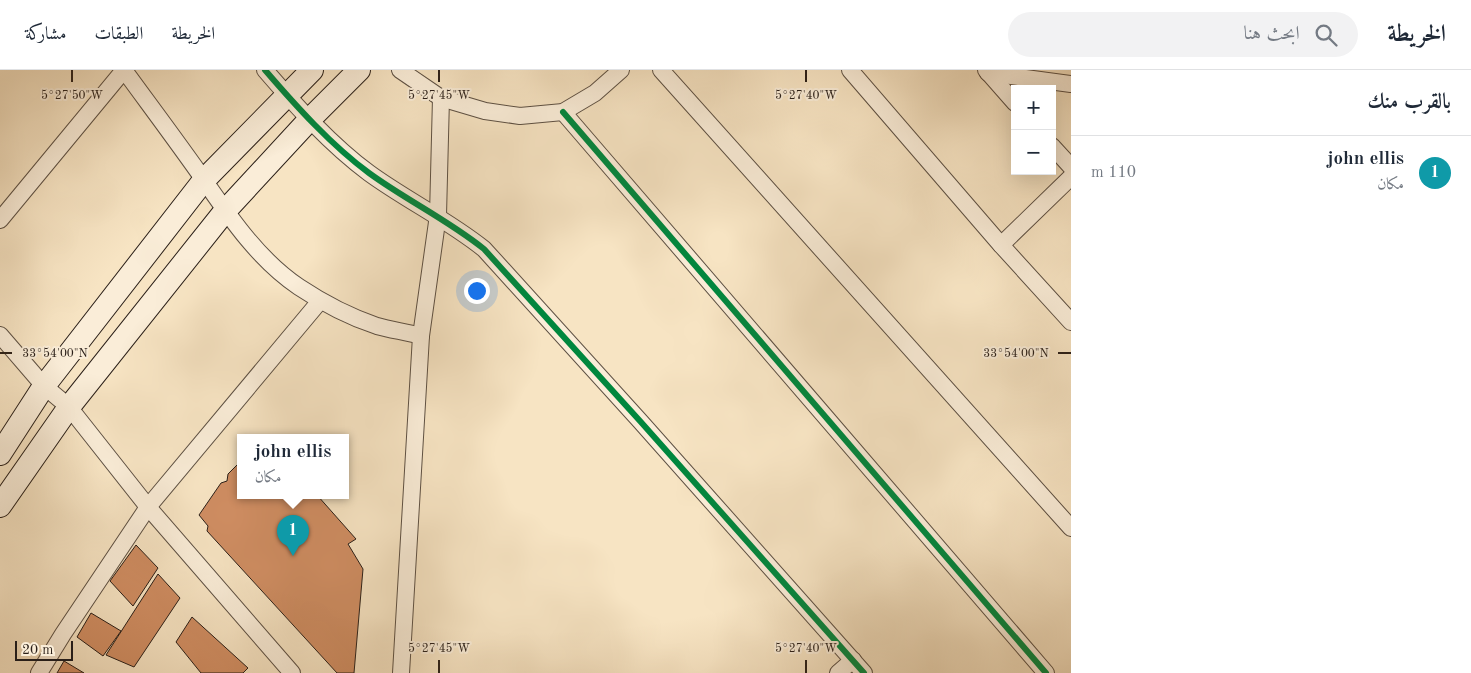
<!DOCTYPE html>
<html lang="ar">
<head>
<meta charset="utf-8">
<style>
  :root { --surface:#fff; --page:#f2f2f3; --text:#1f2937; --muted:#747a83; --line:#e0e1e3; --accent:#0f766e }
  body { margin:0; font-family:"Old Standard TT",Amiri,serif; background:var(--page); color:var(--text); direction:rtl }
  .controls { position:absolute; right:15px; top:15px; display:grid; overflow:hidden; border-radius:0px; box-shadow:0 5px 20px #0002 }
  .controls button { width:45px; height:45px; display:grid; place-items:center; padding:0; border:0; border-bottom:1px solid var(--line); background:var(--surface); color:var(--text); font:25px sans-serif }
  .scale { position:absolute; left:15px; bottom:12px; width:58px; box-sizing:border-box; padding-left:5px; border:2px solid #2a1f18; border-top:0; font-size:14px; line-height:18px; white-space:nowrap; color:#2a1f18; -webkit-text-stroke:4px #faedd8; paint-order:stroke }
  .you { position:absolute; left:476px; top:220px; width:18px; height:18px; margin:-12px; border:4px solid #fff; border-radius:50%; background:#1a73e8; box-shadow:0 0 0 8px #1a73e833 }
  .badge { display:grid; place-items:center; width:32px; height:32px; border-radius:50%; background:var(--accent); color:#fff; font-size:16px; font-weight:700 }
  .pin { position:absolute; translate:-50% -41px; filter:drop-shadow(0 1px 2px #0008) }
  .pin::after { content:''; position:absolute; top:26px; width:18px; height:15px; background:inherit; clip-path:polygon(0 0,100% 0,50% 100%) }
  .popup { position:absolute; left:237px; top:364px; width:112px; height:65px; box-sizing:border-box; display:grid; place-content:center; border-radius:0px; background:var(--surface); filter:drop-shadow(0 1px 4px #0005); font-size:16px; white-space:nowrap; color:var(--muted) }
  .popup b { font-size:19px; color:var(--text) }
  .popup::after { content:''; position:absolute; left:50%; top:100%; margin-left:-10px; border:10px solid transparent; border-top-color:var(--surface) }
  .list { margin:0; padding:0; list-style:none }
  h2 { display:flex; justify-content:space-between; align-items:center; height:65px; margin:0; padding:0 20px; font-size:21px }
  h2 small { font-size:16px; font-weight:400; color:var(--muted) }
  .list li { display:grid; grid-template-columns:32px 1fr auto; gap:15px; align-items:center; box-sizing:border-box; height:75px; padding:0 20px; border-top:1px solid var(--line) }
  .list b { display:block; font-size:19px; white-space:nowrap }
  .list p { margin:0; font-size:16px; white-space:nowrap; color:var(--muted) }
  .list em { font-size:16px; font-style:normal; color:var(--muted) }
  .icon { flex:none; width:28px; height:28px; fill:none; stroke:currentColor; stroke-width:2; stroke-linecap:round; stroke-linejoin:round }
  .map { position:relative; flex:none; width:1071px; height:603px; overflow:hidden; direction:ltr }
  header { display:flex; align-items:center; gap:30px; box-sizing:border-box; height:70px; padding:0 25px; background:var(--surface); border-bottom:1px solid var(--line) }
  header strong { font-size:24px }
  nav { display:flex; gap:28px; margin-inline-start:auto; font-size:18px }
  .search { width:350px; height:45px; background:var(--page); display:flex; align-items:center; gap:12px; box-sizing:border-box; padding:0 18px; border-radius:28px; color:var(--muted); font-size:19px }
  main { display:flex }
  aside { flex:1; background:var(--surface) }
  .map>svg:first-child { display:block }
  .building { fill:#cf8d62; stroke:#2a1f18 }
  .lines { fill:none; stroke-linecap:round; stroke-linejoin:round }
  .street-casing { stroke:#5d5043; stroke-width:18 }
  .secondary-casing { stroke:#2a1f18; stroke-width:24 }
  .street { stroke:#faedd8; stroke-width:16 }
  .secondary { stroke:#faedd8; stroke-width:22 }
  .cycleway-casing { stroke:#faedd8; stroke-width:9 }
  .cycleway { stroke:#00873e; stroke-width:6 }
  .ticks { fill:none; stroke:#2a1f18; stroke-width:2 }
  .ticks-label { font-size:12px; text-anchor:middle; fill:#2a1f18; stroke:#faedd8; stroke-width:4; stroke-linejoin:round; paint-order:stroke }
</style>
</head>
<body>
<header>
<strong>الخريطة</strong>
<div class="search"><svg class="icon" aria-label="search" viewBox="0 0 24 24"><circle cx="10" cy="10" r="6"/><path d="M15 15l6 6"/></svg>ابحث هنا</div>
<nav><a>الخريطة</a><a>الطبقات</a><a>مشاركة</a></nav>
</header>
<main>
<aside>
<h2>بالقرب منك<small></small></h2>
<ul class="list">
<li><span class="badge" style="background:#0f9aa8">1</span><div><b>john ellis</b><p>مكان</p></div><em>110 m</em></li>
</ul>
</aside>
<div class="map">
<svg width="1071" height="603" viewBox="0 0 1071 603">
  <rect width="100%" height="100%" fill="#f7e4c3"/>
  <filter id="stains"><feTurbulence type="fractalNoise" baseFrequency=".004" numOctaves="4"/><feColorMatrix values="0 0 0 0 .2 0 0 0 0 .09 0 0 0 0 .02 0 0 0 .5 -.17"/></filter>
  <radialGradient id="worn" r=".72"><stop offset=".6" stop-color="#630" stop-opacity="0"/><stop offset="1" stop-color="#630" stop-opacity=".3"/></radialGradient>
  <g class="building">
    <polygon points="240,392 240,425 317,425 356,469 348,474 363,499 354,603 337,603 207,461 208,456 199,445 221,413 227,411 228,404"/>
    <polygon points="136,475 158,498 133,536 110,511"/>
    <polygon points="158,504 180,528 134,597 106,585"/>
    <polygon points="91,543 121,561 103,586 77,567"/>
    <polygon points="192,547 248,598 243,603 201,603 176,572"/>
    <polygon points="64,591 84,603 57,603"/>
  </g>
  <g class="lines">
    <g class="street-casing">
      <g id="street">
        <path d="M124 0C151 37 178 73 204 110 231 149 259 190 299 217 323 233 350 247 377 256 391 260 407 262 421 266"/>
        <path d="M265 0C296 36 331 75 369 103 406 130 448 150 484 179L640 351 864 603"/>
        <polyline points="400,0 441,28 485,41 520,46 563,42 595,23 621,0"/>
        <polyline points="661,0 1071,458"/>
        <polyline points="850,0 1001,175 1071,252"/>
        <polyline points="986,0 1015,33"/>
        <polyline points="988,3 1071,14"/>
        <polyline points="563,42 1046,603"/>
        <polyline points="1052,76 1071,97"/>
        <polyline points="0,150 124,0"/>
        <polyline points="1001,175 1071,107"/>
        <polyline points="0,265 44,316 69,337 148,437 292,603"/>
        <polyline points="39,603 63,564 148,437 320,231"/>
        <polyline points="401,603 421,266 438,145 441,28"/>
        <polyline points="838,603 853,590"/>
      </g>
    </g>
    <g class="secondary-casing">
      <g id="secondary">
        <polyline points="0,384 44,316 204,110 312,0"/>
        <polyline points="0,436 69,337 225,141 310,49 359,0"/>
      </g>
    </g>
    <use href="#street" class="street"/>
    <use href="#secondary" class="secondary"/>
    <g class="cycleway-casing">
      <g id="cycleway">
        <path d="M265 0C296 36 331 75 369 103 406 130 448 150 484 179L640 351 864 603"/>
        <polyline points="563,42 1046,603"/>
      </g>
    </g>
    <use href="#cycleway" class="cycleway"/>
  </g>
  <path class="ticks" d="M72 0V12M439 0V12M806 0V12M0 283H12M1058 283H1071M439 590V603M806 590V603"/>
  <g class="ticks-label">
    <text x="72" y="29">5°27'50"W</text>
    <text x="439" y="29">5°27'45"W</text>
    <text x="806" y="29">5°27'40"W</text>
    <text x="55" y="287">33°54'00"N</text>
    <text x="1016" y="287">33°54'00"N</text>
    <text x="439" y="582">5°27'45"W</text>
    <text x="806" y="582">5°27'40"W</text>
  </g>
  <rect width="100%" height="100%" filter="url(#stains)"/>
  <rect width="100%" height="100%" fill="url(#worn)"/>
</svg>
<div class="controls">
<button>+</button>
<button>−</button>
</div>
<div class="scale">20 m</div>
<div class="you"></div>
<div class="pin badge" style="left:293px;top:486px;background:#0f9aa8">1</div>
<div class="popup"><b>john ellis</b>مكان</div>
</div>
</main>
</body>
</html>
